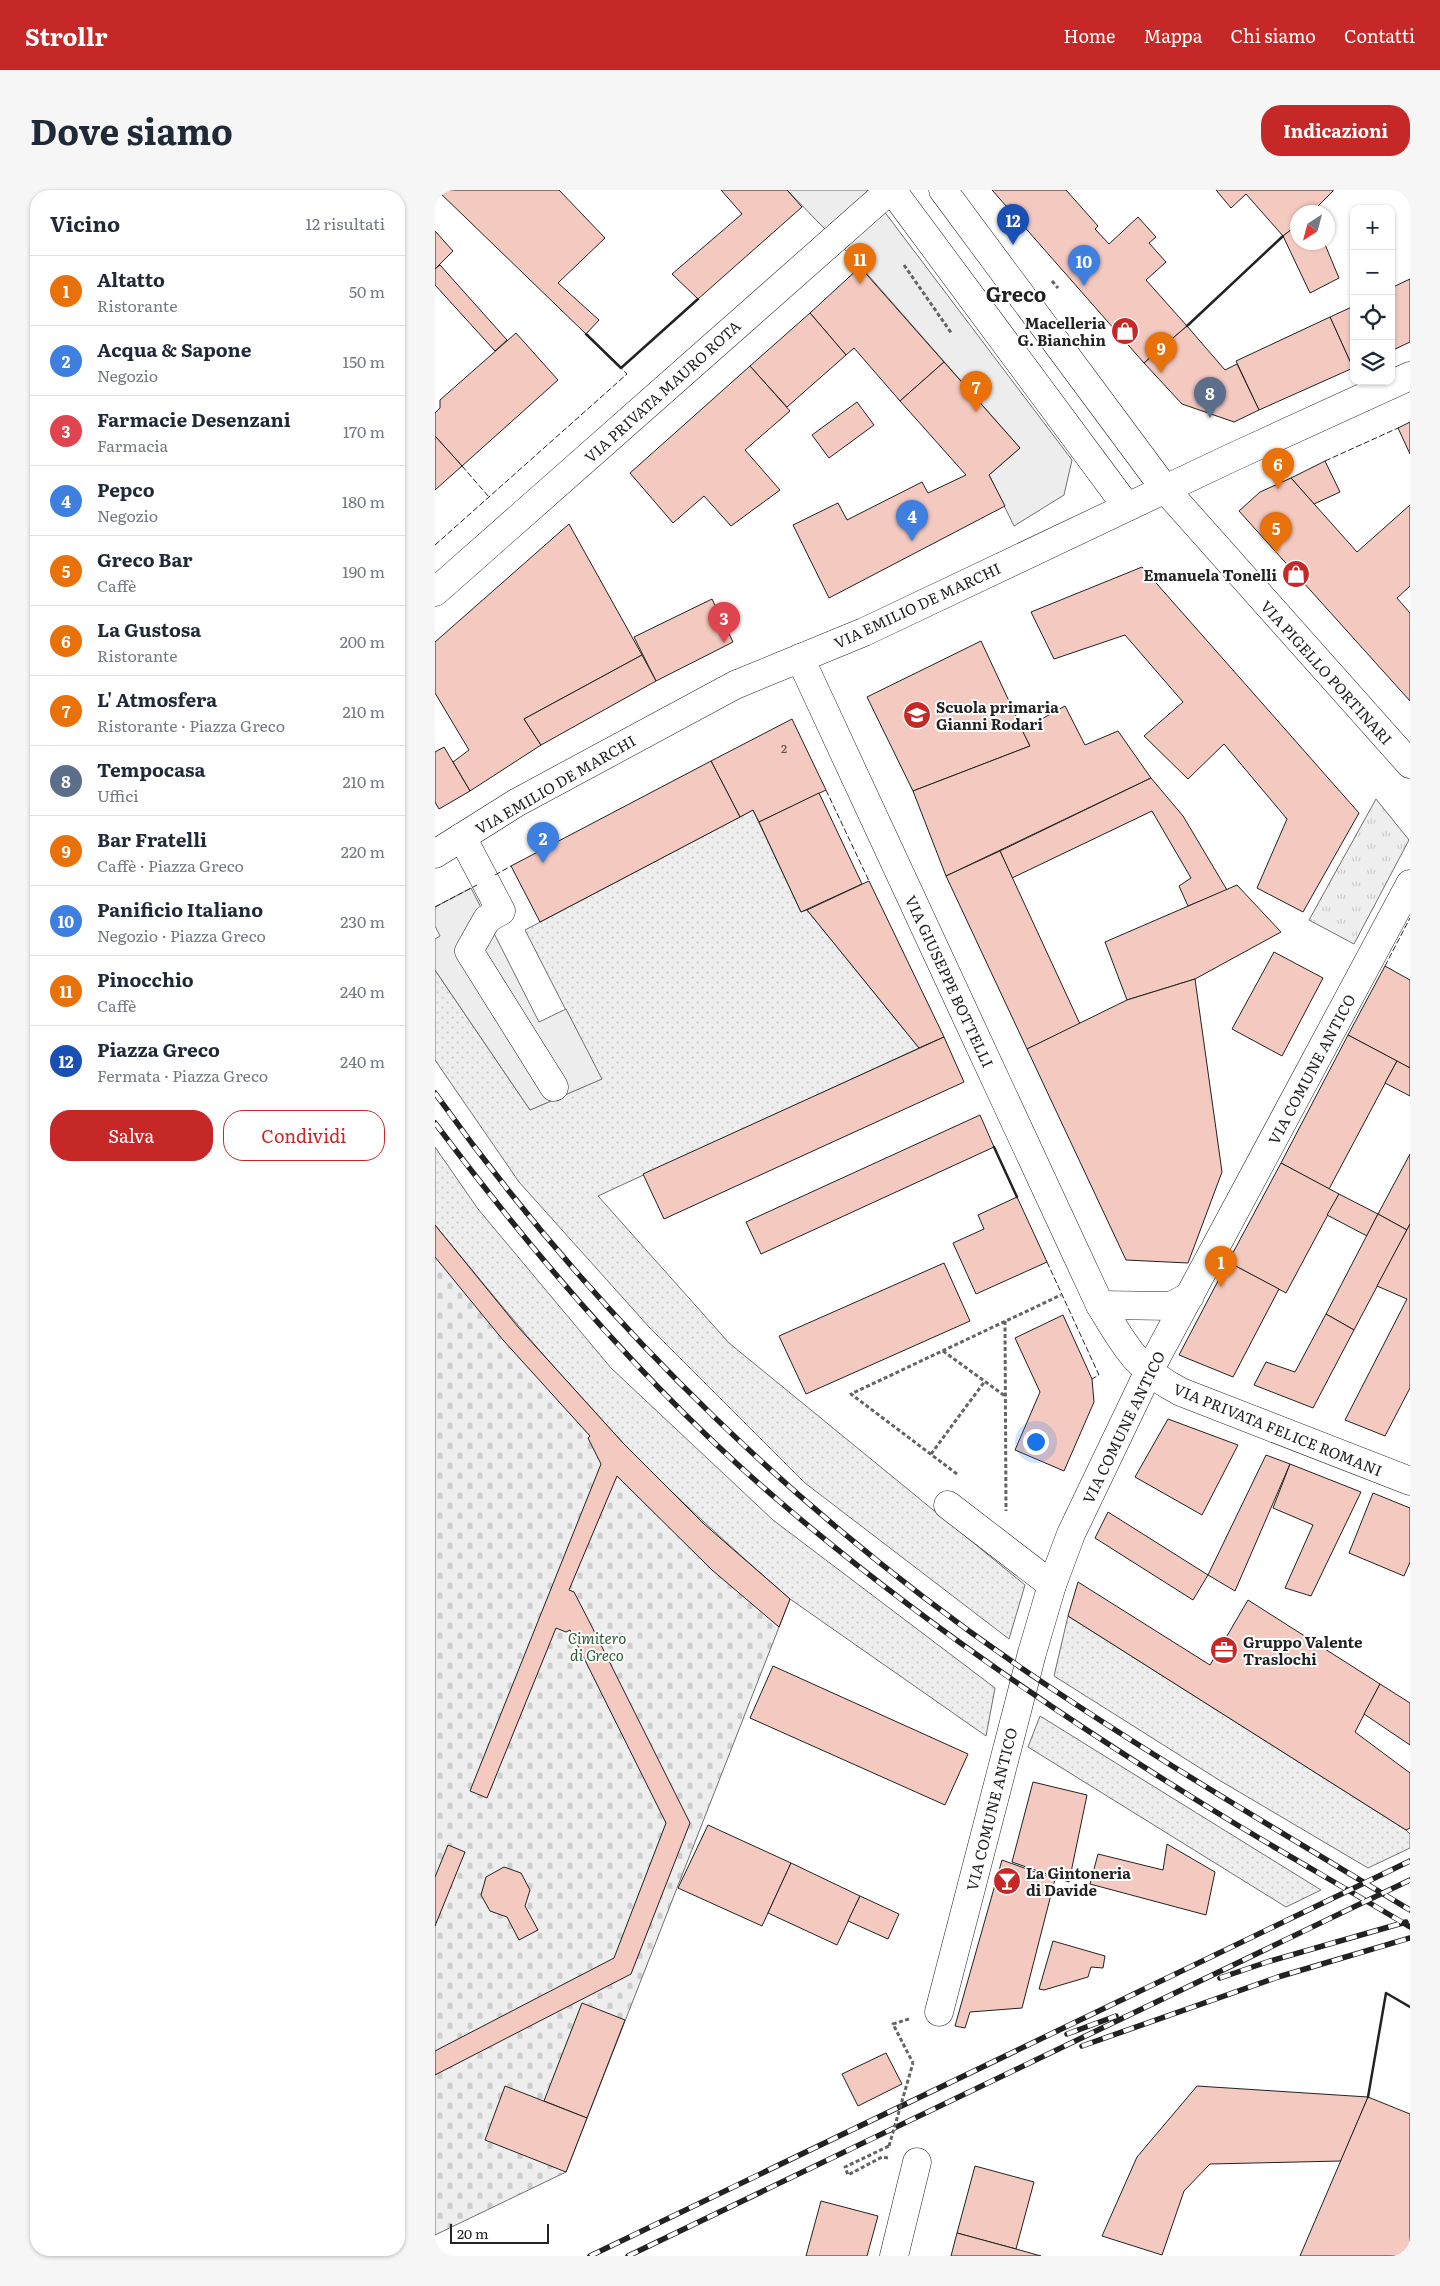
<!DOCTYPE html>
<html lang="it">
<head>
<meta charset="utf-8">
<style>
  :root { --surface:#fff; --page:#f6f6f7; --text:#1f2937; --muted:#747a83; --line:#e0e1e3; --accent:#c62828 }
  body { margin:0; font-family:Literata,serif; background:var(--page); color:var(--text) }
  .controls { position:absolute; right:15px; top:15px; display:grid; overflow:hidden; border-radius:10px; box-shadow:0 1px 4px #0004 }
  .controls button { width:45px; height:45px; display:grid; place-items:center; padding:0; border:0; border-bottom:1px solid var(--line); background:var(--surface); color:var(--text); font:25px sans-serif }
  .compass { position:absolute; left:855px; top:15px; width:45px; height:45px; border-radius:50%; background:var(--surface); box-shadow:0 1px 4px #0004; rotate:216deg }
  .scale { position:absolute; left:15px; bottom:12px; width:99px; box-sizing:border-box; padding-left:5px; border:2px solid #222; border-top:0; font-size:14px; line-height:18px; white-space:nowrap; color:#222; -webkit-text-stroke:4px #fff; paint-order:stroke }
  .you { position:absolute; left:600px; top:1251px; width:18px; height:18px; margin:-12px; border:4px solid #fff; border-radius:50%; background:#1a73e8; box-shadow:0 0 0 8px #1a73e833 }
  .badge { display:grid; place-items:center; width:32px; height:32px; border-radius:50%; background:var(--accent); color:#fff; font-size:16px; font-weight:700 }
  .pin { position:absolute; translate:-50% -41px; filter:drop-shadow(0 1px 2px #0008) }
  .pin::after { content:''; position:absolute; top:26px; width:18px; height:15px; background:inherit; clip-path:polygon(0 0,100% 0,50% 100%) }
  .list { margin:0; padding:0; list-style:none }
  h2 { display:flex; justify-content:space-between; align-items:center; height:65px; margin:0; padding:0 20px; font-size:21px }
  h2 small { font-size:16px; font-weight:400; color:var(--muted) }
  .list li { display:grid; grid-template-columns:32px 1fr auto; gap:15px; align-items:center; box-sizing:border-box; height:70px; padding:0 20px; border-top:1px solid var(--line) }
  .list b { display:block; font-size:19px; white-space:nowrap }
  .list p { margin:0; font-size:16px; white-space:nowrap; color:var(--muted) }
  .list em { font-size:16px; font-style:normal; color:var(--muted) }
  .actions { display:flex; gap:10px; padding:15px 20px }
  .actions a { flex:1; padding:11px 0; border:1px solid var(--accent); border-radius:20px; text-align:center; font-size:18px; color:var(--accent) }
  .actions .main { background:var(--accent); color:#fff }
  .icon { flex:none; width:28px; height:28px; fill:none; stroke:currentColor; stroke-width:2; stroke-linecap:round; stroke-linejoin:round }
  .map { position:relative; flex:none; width:975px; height:2066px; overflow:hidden; border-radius:20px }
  header { display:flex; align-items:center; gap:30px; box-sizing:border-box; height:70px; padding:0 25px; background:var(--accent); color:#fff }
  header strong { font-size:24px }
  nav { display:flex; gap:28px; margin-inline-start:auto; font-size:18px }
  .intro { display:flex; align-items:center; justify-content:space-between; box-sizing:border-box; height:120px; padding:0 30px }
  h1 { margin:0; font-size:35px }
  .button { padding:12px 22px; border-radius:20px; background:var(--accent); color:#fff; font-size:18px; font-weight:700 }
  main { display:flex; gap:30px; padding:0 30px }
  aside { flex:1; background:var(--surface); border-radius:20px; box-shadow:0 1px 4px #0004 }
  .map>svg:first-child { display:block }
  .grass { fill:url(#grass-dots); stroke:#6f6f6f }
  .cemetery { fill:url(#cemetery-stones); stroke:#6f6f6f }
  .park { fill:url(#park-tufts); stroke:#6f6f6f }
  .parking { fill:#ededed; stroke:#6f6f6f }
  .building { fill:#f3c9c0; stroke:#222 }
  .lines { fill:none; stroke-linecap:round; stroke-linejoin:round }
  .minor-casing { stroke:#222; stroke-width:29 }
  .path { stroke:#646464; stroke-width:3; stroke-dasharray:4 2.5; stroke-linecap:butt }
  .minor { stroke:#fff; stroke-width:28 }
  .rail-casing { stroke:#222; stroke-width:5.5 }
  .rail { stroke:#fff; stroke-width:4; stroke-dasharray:11; stroke-linecap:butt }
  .path-bridge { stroke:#646464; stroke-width:3; stroke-dasharray:4 2.5; stroke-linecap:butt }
  .fence { stroke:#222; stroke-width:1; stroke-dasharray:6 2.5; stroke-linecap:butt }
  .wall { stroke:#222; stroke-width:2.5 }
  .labels { text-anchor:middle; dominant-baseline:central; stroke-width:4; stroke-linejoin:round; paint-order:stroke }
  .number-label { font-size:12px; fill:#564c4a }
  .poi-label { font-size:15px; font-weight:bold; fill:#222; stroke:#fff; text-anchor:start }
  .street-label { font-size:15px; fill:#222; stroke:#fff }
  .park-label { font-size:15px; font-style:italic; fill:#2f5e38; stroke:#fff }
  .district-label { font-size:20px; font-weight:bold; fill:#222; stroke:#fff }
</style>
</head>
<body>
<header>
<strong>Strollr</strong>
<nav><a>Home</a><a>Mappa</a><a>Chi siamo</a><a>Contatti</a></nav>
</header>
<div class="intro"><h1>Dove siamo</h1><a class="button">Indicazioni</a></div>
<main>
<aside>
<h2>Vicino<small>12 risultati</small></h2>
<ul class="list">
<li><span class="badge" style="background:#e8710a">1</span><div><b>Altatto</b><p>Ristorante</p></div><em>50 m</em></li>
<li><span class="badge" style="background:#3f7fe0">2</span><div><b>Acqua &amp; Sapone</b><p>Negozio</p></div><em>150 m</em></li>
<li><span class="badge" style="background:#e0444e">3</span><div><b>Farmacie Desenzani</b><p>Farmacia</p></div><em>170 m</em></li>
<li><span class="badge" style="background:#3f7fe0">4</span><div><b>Pepco</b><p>Negozio</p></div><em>180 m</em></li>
<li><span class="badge" style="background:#e8710a">5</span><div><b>Greco Bar</b><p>Caffè</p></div><em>190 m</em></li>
<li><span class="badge" style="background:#e8710a">6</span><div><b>La Gustosa</b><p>Ristorante</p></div><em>200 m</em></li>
<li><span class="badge" style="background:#e8710a">7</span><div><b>L' Atmosfera</b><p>Ristorante · Piazza Greco</p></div><em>210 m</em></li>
<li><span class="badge" style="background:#5c6f8a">8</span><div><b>Tempocasa</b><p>Uffici</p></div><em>210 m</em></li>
<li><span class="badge" style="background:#e8710a">9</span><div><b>Bar Fratelli</b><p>Caffè · Piazza Greco</p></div><em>220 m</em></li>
<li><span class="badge" style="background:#3f7fe0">10</span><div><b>Panificio Italiano</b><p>Negozio · Piazza Greco</p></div><em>230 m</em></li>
<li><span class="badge" style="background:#e8710a">11</span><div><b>Pinocchio</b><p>Caffè</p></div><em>240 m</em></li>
<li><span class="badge" style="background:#1a4fb4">12</span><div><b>Piazza Greco</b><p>Fermata · Piazza Greco</p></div><em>240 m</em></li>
</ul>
<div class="actions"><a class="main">Salva</a><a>Condividi</a></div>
</aside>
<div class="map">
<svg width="975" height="2066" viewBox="0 0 975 2066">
  <defs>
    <pattern id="grass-dots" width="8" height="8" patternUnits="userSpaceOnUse" patternTransform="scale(1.25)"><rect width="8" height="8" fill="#eee"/><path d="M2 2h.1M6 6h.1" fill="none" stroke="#ccc" stroke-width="1.8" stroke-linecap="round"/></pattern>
    <pattern id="cemetery-stones" width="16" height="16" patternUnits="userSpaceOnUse" patternTransform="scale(1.25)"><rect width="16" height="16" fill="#eee"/><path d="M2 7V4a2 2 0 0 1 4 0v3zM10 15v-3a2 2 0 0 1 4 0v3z" fill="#ccc"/></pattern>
    <pattern id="park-tufts" width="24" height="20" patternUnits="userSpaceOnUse" patternTransform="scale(1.25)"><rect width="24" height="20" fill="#eee"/><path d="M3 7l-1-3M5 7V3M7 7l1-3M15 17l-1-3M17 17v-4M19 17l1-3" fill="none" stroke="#ccc"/></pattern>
  </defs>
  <rect width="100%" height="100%" fill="#fff"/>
  <g class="grass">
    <polygon points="318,620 366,722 372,720 484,858 163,1006 294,1153 590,1395 574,1449 370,1293 214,1137 84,992 0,870 0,780 95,920 166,889 90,740"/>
    <polygon points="0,957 43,1019 176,1178 338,1330 560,1498 551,1546 355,1409 269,1334 188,1253 83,1137 0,1035"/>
    <polygon points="633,1426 971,1640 975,1644 975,1658 933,1678 784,1590 619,1486"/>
    <polygon points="605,1526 886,1700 851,1717 593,1557"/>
  </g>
  <path class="cemetery" d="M0 1035C61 1109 122 1184 188 1253 241 1308 298 1359 355 1409L131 1982 0 2045Z"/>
  <polygon class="park" points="941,609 974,650 919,754 874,730"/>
  <g class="parking">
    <polygon points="352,0 433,0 637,270 629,305 579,336 554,285 585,258 419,69"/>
    <polygon points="36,698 104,832 131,819 167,889 95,920 0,780 0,749 5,746 0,736 0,717"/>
  </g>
  <g class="building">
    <polygon points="2,0 124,0 170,48 123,93 164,130 151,144"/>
    <polygon points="286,0 352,0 367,17 263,109 237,84 307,24"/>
    <polygon points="557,0 631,0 663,36 660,39 674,54 703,27 721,47 714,53 731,72 711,90 752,136 709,173"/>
    <polygon points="781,0 898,0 898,1 877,22 862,22 862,35 848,46 811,4 796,18"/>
    <polygon points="862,35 862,52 889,52 904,88 875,103 848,46"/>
    <polygon points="0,41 18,61 0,79"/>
    <polygon points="5,75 72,150 60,161 0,95 0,79"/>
    <polygon points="425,77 509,172 465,211 419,158 411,165 375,123"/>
    <polygon points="975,89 975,152 956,161 956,98"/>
    <polygon points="919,116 919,178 918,178 895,127"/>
    <polygon points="375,123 411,165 352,217 315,176"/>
    <polygon points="895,127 918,178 824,220 801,171"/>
    <polygon points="752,136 790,180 802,174 824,220 799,232 747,214 709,173"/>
    <polygon points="81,143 123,190 27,276 0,246 0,223 5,218 5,210"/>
    <polygon points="509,172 585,258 554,285 570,316 394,408 358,335 403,313 412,330 487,292 493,303 531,285 465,211"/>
    <polygon points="315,176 355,221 310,260 345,300 296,336 269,306 238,333 195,283"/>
    <polygon points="422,212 439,235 394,268 377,245"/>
    <polygon points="975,232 975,264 963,238"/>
    <polygon points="0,246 27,276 0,300"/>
    <polygon points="890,271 905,302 879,314 856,288"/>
    <polygon points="856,288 922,362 975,315 975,396 962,408 975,423 975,511 804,321 825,302"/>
    <polygon points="134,334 207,465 89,529 106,555 35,601 18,572 34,560 0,503 0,452"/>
    <polygon points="707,377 924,623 868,722 822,698 852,629 789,554 753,589 709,546 748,512 690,445 619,469 596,422"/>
    <polygon points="277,409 298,452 221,491 199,447"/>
    <polygon points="546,451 595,556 478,601 432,507"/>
    <polygon points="207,465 221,491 106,555 89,529"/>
    <polygon points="630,516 650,555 683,541 716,588 511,686 478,601 595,556 587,540"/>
    <polygon points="357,529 391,600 324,632 318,620 305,627 276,571"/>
    <polygon points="9,557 35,601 4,619 0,612 0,562"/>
    <polygon points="276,571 305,627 105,732 76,676"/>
    <polygon points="716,588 748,626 792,700 753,716 744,696 756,688 717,621 577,688 565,661"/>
    <polygon points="384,603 427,694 366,722 324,632"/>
    <polygon points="565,661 645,834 592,859 511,686"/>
    <polygon points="434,691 509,847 484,858 372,720"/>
    <polygon points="802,695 846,742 760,789 692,810 670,752"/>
    <polygon points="839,762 888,788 847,866 797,839"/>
    <polygon points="950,776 975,790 975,878 913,845"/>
    <polygon points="760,789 787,982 753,1073 691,1070 592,859 692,810"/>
    <polygon points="913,845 962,871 894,999 846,973"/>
    <polygon points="509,847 529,892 229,1029 208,984"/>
    <polygon points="962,871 975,878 975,906 950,893"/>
    <polygon points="545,925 559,957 326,1064 311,1032"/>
    <polygon points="975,964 975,1034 972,1040 943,1024"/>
    <polygon points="846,973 904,1004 851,1103 793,1072"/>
    <polygon points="904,1004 943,1024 932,1046 892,1025"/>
    <polygon points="582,1007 612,1072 541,1104 518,1053 549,1039 543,1025"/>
    <polygon points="943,1024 972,1040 919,1140 891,1124"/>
    <polygon points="975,1034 975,1198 950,1246 910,1230 972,1109 942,1096"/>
    <polygon points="0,1035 83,1137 188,1253 269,1334 355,1409 344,1437 277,1380 182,1286 134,1400 139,1402 154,1431 255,1633 196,1784 0,1885 0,1861 179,1768 231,1633 135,1440 131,1442 121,1438 52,1608 35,1601 166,1274 153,1248 155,1246 68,1150 0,1067"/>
    <polygon points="793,1072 844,1099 798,1187 744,1165"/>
    <polygon points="509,1073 535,1131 371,1204 344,1146"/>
    <polygon points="891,1124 919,1140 878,1218 819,1195 831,1172 860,1182"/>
    <polygon points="628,1125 657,1189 659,1212 629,1281 580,1260 605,1202 580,1148"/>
    <polygon points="733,1229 803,1255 767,1325 700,1287"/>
    <polygon points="831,1265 855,1274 800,1401 773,1385"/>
    <polygon points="855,1274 926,1302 876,1406 850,1398 878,1335 838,1318"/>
    <polygon points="938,1303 975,1318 975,1372 969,1386 914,1363"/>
    <polygon points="673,1322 773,1385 758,1410 660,1348"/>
    <polygon points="643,1392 775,1475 813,1410 945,1494 920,1542 975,1583 975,1638 971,1640 633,1426"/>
    <polygon points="338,1476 533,1564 510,1615 315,1528"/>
    <polygon points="945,1494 975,1513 975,1555 929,1524"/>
    <polygon points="598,1592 652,1605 634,1692 577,1672"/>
    <polygon points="273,1635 356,1673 327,1736 243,1698"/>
    <polygon points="732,1654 780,1682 771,1725 655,1694 663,1664 728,1680"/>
    <polygon points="13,1655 30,1662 0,1736 0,1687"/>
    <polygon points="567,1670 620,1689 587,1818 535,1822 530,1838 520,1836"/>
    <polygon points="356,1673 425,1706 402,1755 333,1723"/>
    <polygon points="69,1677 86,1683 95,1700 90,1716 103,1740 84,1750 72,1727 55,1721 46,1705 51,1687"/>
    <polygon points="425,1706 464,1724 453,1749 413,1731"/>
    <polygon points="618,1751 670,1766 668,1778 656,1777 653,1787 609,1800 604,1799"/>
    <polygon points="147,1813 190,1830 152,1928 109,1911"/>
    <polygon points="451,1863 467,1894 423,1916 407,1884"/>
    <polygon points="70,1896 152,1928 131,1982 50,1950"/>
    <polygon points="762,1896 933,1907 906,1971 775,1974 749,2001 727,2065 667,2046 702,1967"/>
    <polygon points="933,1907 975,1924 975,2066 865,2066"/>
    <polygon points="540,1976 599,1992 581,2059 522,2043"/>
    <polygon points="386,2011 443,2026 432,2066 371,2066"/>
    <polygon points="522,2043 581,2059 606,2066 516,2066"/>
  </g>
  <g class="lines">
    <g class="minor-casing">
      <g id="minor">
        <polyline points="457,0 692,317"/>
        <polyline points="508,0 730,299 975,574"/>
        <polyline points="0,402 455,0"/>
        <path d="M365 468 665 1115C690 1156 701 1179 746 1202L975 1291"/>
        <polyline points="27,647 66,721 52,729 34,761 119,897"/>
        <polyline points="0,664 81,613 300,495 429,442 800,266 975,186"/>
        <polyline points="665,1115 736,1116 755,1106"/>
        <polyline points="513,1315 617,1395"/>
        <polyline points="504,1822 597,1463 617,1395 636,1344 713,1183 975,694"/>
        <polyline points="459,2066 482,1972"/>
      </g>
    </g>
    <g class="path">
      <polyline points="469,75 517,144"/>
      <polyline points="617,91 623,98"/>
      <polyline points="570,1131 571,1321"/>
      <polyline points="508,1161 570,1206"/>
      <polyline points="496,1264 550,1191"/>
      <polyline points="522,1284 416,1204 626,1105"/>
      <polyline points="474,1829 458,1834 478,1873"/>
      <polyline points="453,1968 447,1967 413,1985 410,1977 454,1956"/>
    </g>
    <use href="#minor" class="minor"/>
    <g class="rail-casing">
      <g id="rail">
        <path d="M0 903C166 1136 376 1338 613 1496 731 1575 854 1647 975 1720"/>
        <path d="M0 933C102 1069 215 1201 344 1311 485 1432 641 1537 799 1633 857 1668 917 1702 975 1737"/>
        <polyline points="785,1788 835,1771 971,1732"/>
        <polyline points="632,1844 681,1826"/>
        <polyline points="647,1856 843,1787 975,1748"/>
        <polyline points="155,2066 975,1671"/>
        <polyline points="193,2066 975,1690"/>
      </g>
    </g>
    <use href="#rail" class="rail"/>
    <polyline class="path-bridge" points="454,1956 478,1873"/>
    <g class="fence">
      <polyline points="890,271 963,238"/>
      <polyline points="27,276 54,307"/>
      <polyline points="0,355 192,184 186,178"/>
      <polyline points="391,600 434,691"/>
      <polyline points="60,685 76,676"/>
      <polyline points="0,717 42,695"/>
      <polyline points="950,776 975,728"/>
      <polyline points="612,1072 664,1185 657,1189"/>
    </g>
    <g class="wall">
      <polyline points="752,136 848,46"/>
      <polyline points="151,144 186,178 263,109"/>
      <polyline points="559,957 582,1007"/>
      <polyline points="933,1907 951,1803 975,1817"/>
    </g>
  </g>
  <defs>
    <g id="shop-disc" transform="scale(1.4375)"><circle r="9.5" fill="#c62828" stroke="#fff"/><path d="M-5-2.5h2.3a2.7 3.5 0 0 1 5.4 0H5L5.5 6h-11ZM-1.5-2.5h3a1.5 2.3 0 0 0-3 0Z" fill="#fff"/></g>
    <g id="school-disc" transform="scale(1.4375)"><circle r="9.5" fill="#c62828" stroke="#fff"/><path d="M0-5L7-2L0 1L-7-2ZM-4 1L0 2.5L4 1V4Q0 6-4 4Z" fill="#fff"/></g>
    <g id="office-disc" transform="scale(1.4375)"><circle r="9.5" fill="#c62828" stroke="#fff"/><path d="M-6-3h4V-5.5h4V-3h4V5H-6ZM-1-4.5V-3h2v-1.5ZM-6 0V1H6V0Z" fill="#fff"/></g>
    <g id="bar-disc" transform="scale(1.4375)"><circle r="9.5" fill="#c62828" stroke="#fff"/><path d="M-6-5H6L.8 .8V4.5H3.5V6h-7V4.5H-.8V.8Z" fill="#fff"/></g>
  </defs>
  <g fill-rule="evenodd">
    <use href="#shop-disc" x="690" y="141"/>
    <use href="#shop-disc" x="861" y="384"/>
    <use href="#school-disc" x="482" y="525"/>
    <use href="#office-disc" x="789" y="1460"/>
    <use href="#bar-disc" x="572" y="1691"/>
  </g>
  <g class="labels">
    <g class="number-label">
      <text x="349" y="558">2</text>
    </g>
    <g class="poi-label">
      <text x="671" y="132" text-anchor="end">Macelleria<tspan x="671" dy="17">G. Bianchin</tspan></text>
      <text x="842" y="384" text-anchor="end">Emanuela Tonelli</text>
      <text x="501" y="516">Scuola primaria<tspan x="501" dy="17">Gianni Rodari</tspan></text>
      <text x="808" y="1451">Gruppo Valente<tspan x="808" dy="17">Traslochi</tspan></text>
      <text x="591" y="1682">La Gintoneria<tspan x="591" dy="17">di Davide</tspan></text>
    </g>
    <g class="street-label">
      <text transform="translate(227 201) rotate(-42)">VIA PRIVATA MAURO ROTA</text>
      <text transform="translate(482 415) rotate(-25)">VIA EMILIO DE MARCHI</text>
      <text transform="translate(892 482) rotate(48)">VIA PIGELLO PORTINARI</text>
      <text transform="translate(120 594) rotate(-30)">VIA EMILIO DE MARCHI</text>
      <text transform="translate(515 791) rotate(65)">VIA GIUSEPPE BOTTELLI</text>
      <text transform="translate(876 879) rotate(-62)">VIA COMUNE ANTICO</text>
      <text transform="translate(688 1237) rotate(-64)">VIA COMUNE ANTICO</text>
      <text transform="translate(843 1239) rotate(22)">VIA PRIVATA FELICE ROMANI</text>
      <text transform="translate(556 1619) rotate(-76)">VIA COMUNE ANTICO</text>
    </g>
    <g class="park-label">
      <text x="162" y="1447">Cimitero<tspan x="162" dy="17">di Greco</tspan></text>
    </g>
    <g class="district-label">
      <text x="581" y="103">Greco</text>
    </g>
  </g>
</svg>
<div class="controls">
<button>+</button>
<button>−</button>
<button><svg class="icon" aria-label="locate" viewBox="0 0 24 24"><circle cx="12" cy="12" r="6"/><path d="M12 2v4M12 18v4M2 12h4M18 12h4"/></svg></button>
<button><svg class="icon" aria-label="layers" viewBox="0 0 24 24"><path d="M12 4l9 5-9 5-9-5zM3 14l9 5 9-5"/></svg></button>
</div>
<svg class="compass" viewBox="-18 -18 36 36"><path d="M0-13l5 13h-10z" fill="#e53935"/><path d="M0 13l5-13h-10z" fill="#747a83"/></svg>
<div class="scale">20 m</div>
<div class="you"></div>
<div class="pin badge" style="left:786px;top:1097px;background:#e8710a">1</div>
<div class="pin badge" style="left:108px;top:673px;background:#3f7fe0">2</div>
<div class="pin badge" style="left:289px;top:453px;background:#e0444e">3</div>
<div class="pin badge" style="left:477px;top:351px;background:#3f7fe0">4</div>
<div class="pin badge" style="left:841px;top:363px;background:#e8710a">5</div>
<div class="pin badge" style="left:843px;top:299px;background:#e8710a">6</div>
<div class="pin badge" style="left:541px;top:222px;background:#e8710a">7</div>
<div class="pin badge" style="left:775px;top:228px;background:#5c6f8a">8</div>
<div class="pin badge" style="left:726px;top:183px;background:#e8710a">9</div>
<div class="pin badge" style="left:649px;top:96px;background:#3f7fe0">10</div>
<div class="pin badge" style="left:425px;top:94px;background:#e8710a">11</div>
<div class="pin badge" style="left:578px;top:55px;background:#1a4fb4">12</div>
</div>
</main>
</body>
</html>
